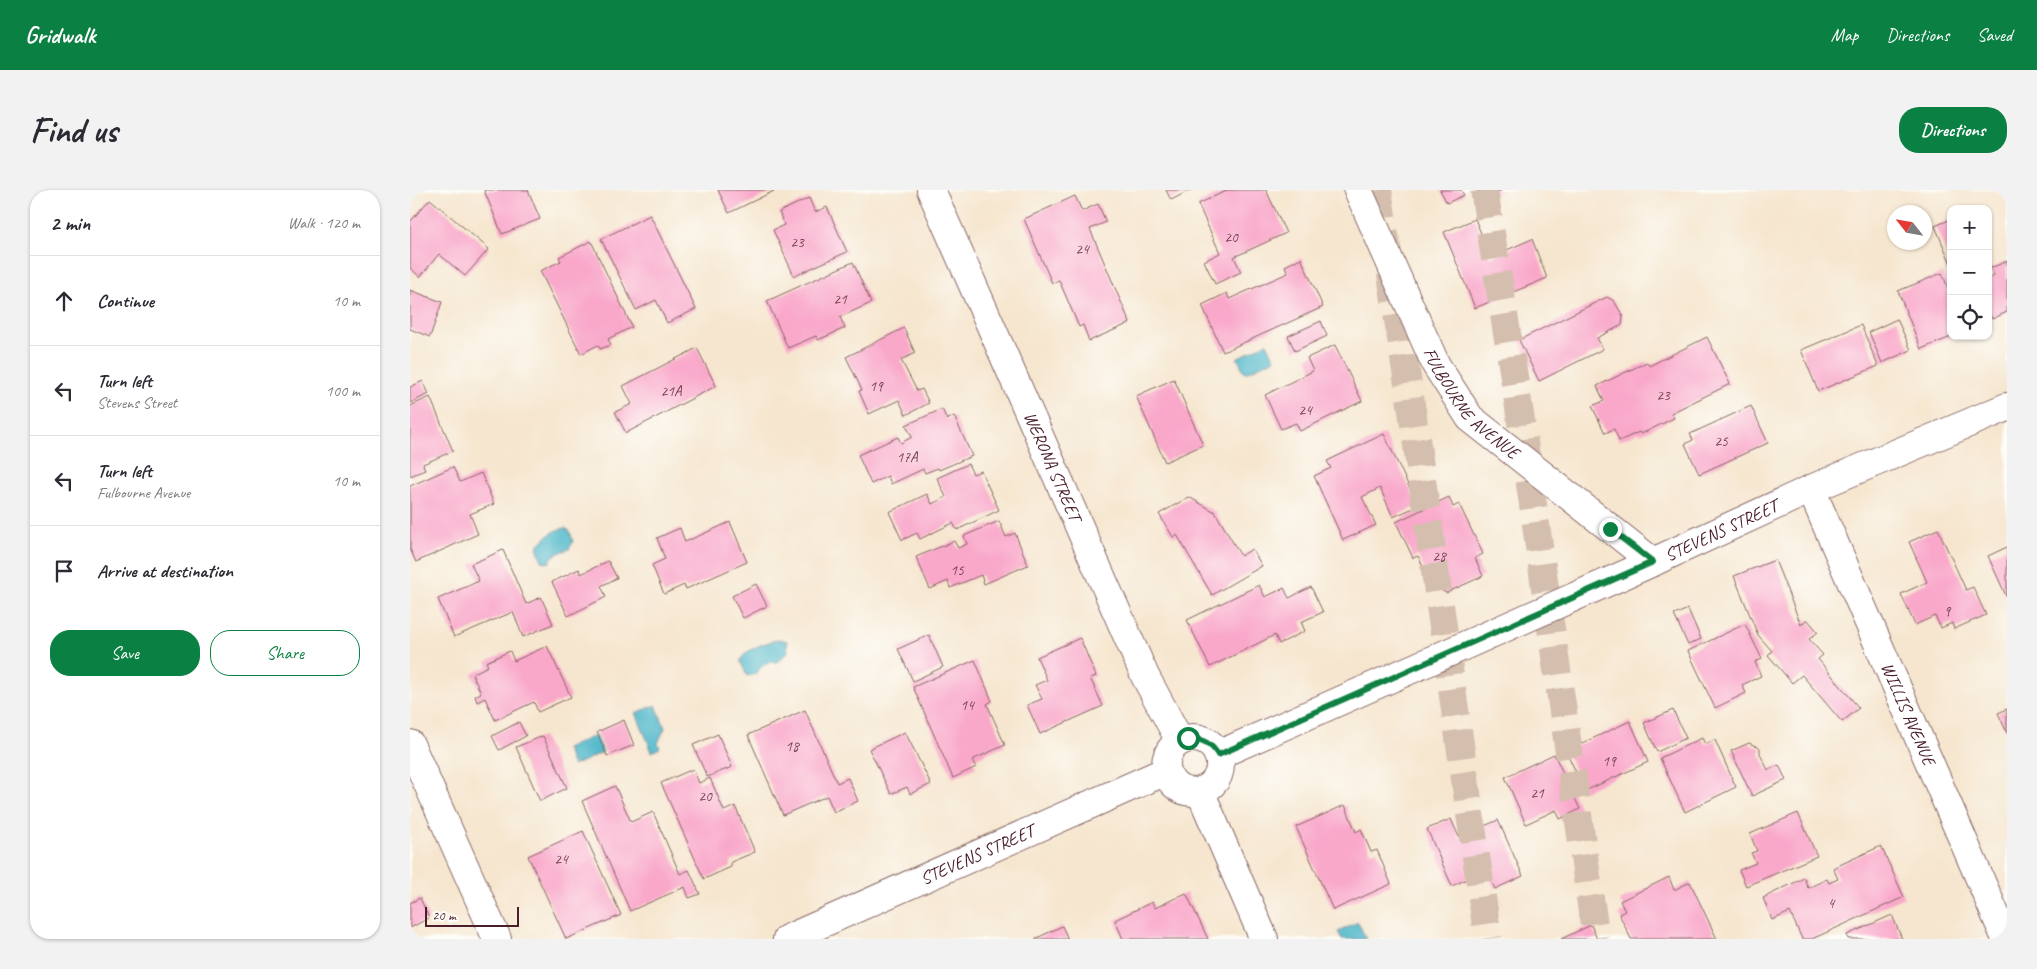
<!DOCTYPE html>
<html lang="en">
<head>
<meta charset="utf-8">
<style>
  :root { --surface:#fff; --page:#f2f2f3; --text:#2b2b33; --muted:#7c7c81; --line:#e1e1e2; --accent:#0b8043 }
  body { margin:0; font-family:Caveat,sans-serif; background:var(--page); color:var(--text) }
  .controls { position:absolute; right:15px; top:15px; display:grid; overflow:hidden; border-radius:10px; box-shadow:0 1px 4px #0004 }
  .controls button { width:45px; height:45px; display:grid; place-items:center; padding:0; border:0; border-bottom:1px solid var(--line); background:var(--surface); color:var(--text); font:25px sans-serif }
  .compass { position:absolute; left:1477px; top:15px; width:45px; height:45px; border-radius:50%; background:var(--surface); box-shadow:0 1px 4px #0004; rotate:301deg }
  .scale { position:absolute; left:15px; bottom:12px; width:94px; box-sizing:border-box; padding-left:5px; border:2px solid #4a1f2b; border-top:0; font-size:14px; line-height:18px; white-space:nowrap; color:#4a1f2b; -webkit-text-stroke:4px #fdfcf7; paint-order:stroke }
  .stop { position:absolute; width:15px; height:15px; margin:-11px; border:4px solid #0b8043; border-radius:50%; background:#fff }
  .stop.end { background:#0b8043; border-color:#fff; box-shadow:0 1px 5px #0008 }
  .list { margin:0; padding:0; list-style:none }
  h2 { display:flex; justify-content:space-between; align-items:center; height:65px; margin:0; padding:0 20px; font-size:21px }
  h2 small { font-size:16px; font-weight:400; color:var(--muted) }
  .list li { display:grid; grid-template-columns:32px 1fr auto; gap:15px; align-items:center; box-sizing:border-box; height:90px; padding:0 20px; border-top:1px solid var(--line) }
  .list b { display:block; font-size:19px; white-space:nowrap }
  .list p { margin:0; font-size:16px; white-space:nowrap; color:var(--muted) }
  .list em { font-size:16px; font-style:normal; color:var(--muted) }
  .actions { display:flex; gap:10px; padding:15px 20px }
  .actions a { flex:1; padding:11px 0; border:1px solid var(--accent); border-radius:20px; text-align:center; font-size:18px; color:var(--accent) }
  .actions .main { background:var(--accent); color:#fff }
  .icon { flex:none; width:28px; height:28px; fill:none; stroke:currentColor; stroke-width:2; stroke-linecap:round; stroke-linejoin:round }
  .map { position:relative; flex:none; width:1597px; height:749px; overflow:hidden; border-radius:20px }
  header { display:flex; align-items:center; gap:30px; box-sizing:border-box; height:70px; padding:0 25px; background:var(--accent); color:#fff }
  header strong { font-size:24px }
  nav { display:flex; gap:28px; margin-inline-start:auto; font-size:18px }
  .intro { display:flex; align-items:center; justify-content:space-between; box-sizing:border-box; height:120px; padding:0 30px }
  h1 { margin:0; font-size:35px }
  .button { padding:12px 22px; border-radius:20px; background:var(--accent); color:#fff; font-size:18px; font-weight:700 }
  main { display:flex; gap:30px; padding:0 30px }
  aside { flex:1; background:var(--surface); border-radius:20px; box-shadow:0 1px 4px #0004 }
  .map>svg:first-child { display:block }
  .water { fill:#4cb6c9; stroke:#4b6a7a }
  .building { fill:#f9a8ca }
  .lines { fill:none; stroke-linecap:round; stroke-linejoin:round }
  .motorway-tunnel { stroke:#d4beae; stroke-width:28; stroke-dasharray:28 14; stroke-linecap:butt }
  .minor-casing { stroke:#866564; stroke-width:30 }
  .tertiary-casing { stroke:#866564; stroke-width:30 }
  .minor { stroke:#fff; stroke-width:28 }
  .tertiary { stroke:#fff; stroke-width:28 }
  .route { stroke:#0b8043; stroke-width:6 }
  .labels { text-anchor:middle; dominant-baseline:central; stroke-width:5; stroke-linejoin:round; paint-order:stroke }
  .number-label { font-size:15px; fill:#764153 }
  .street-label { font-size:18px; fill:#4a1f2b; stroke:#fdfcf7 }
</style>
</head>
<body>
<header>
<strong>Gridwalk</strong>
<nav><a>Map</a><a>Directions</a><a>Saved</a></nav>
</header>
<div class="intro"><h1>Find us</h1><a class="button">Directions</a></div>
<main>
<aside>
<h2>2 min<small>Walk · 120 m</small></h2>
<ul class="list">
<li><svg class="icon" aria-label="ahead" viewBox="0 0 24 24"><path d="M12 20V5M6 11l6-6 6 6"/></svg><div><b>Continue</b></div><em>10 m</em></li>
<li><svg class="icon" aria-label="left" viewBox="0 0 24 24"><path d="M17 20v-9H6M10 6l-5 5 5 5"/></svg><div><b>Turn left</b><p>Stevens Street</p></div><em>100 m</em></li>
<li><svg class="icon" aria-label="left" viewBox="0 0 24 24"><path d="M17 20v-9H6M10 6l-5 5 5 5"/></svg><div><b>Turn left</b><p>Fulbourne Avenue</p></div><em>10 m</em></li>
<li><svg class="icon" aria-label="arrive" viewBox="0 0 24 24"><path d="M6 21V4h12l-3 4 3 4H6"/></svg><div><b>Arrive at destination</b></div></li>
</ul>
<div class="actions"><a class="main">Save</a><a>Share</a></div>
</aside>
<div class="map">
<svg width="1597" height="749" viewBox="0 0 1597 749">
  <rect width="100%" height="100%" fill="#fdfcf7"/>
  <filter id="ink" filterUnits="userSpaceOnUse"><feTurbulence type="fractalNoise" baseFrequency=".02" numOctaves="2"/><feDisplacementMap in="SourceGraphic" scale="10" xChannelSelector="R" yChannelSelector="G"/><feConvolveMatrix kernelMatrix="1 2 1 2 8 2 1 2 1" color-interpolation-filters="sRGB"/></filter>
  <filter id="wash" filterUnits="userSpaceOnUse"><feTurbulence type="fractalNoise" baseFrequency=".0096" numOctaves="4" result="noise"/><feDisplacementMap in="SourceGraphic" scale="20" xChannelSelector="R" yChannelSelector="G"/><feGaussianBlur stdDeviation="1.12" result="paint"/><feColorMatrix in="noise" values="0 0 0 0 0 0 0 0 0 0 0 0 0 0 0 0 0 1.4 0 .05"/><feComposite in="paint" operator="in"/></filter>
  <g filter="url(#wash)">
    <rect width="100%" height="100%" fill="#f6e6cf"/>
    <g class="water">
      <polygon points="857,153 865,169 835,183 827,168"/>
      <path d="M155 338 160 341 163 352 159 359C150 363 143 363 139 373L132 371 127 357C132 349 145 339 155 338Z"/>
      <path d="M370 449 377 451 378 462 367 472C355 472 353 474 346 484L337 486 330 471C336 458 357 452 370 449Z"/>
      <polygon points="246,515 255,538 248,553 250,558 242,562 226,523"/>
      <polygon points="186,545 193,562 163,576 156,559"/>
      <polygon points="948,732 956,749 932,749 928,742"/>
    </g>
    <g id="blocks">
      <g class="building">
        <polygon points="74,0 118,0 130,29 92,44"/>
        <polygon points="308,0 363,0 364,1 319,23"/>
        <polygon points="756,0 781,0 761,10"/>
        <polygon points="818,0 856,0 876,43 824,67 831,82 805,94 794,71 810,63 788,14"/>
        <polygon points="1030,0 1051,0 1054,5 1037,13"/>
        <polygon points="1068,0 1092,0 1072,9"/>
        <polygon points="665,6 672,21 688,14 696,32 680,39 720,133 679,151 673,135 669,137 649,90 642,93 614,29"/>
        <polygon points="399,8 405,22 417,17 437,62 384,86 363,40 374,35 369,22"/>
        <polygon points="20,9 79,59 55,86 29,64 10,87 0,78 0,32"/>
        <polygon points="240,25 286,119 257,133 246,110 226,120 191,49"/>
        <polygon points="1065,29 1081,67 1122,49 1137,88 1065,118 1034,42"/>
        <polygon points="1541,29 1541,74 1525,36"/>
        <polygon points="181,51 222,137 198,149 201,155 190,159 188,155 171,164 130,81 151,71 149,67"/>
        <polygon points="891,68 913,117 813,162 792,115 817,103 819,109 878,83 875,76"/>
        <polygon points="1597,71 1597,122 1582,129 1578,121 1578,89 1584,86 1581,78"/>
        <polygon points="443,72 461,113 430,127 435,138 408,150 406,146 378,158 357,111"/>
        <polygon points="1532,83 1541,105 1541,147 1511,159 1488,101"/>
        <polygon points="0,100 32,112 20,147 0,139"/>
        <polygon points="1197,107 1204,111 1213,126 1212,135 1187,148 1193,159 1129,191 1109,150"/>
        <polygon points="1487,129 1501,160 1472,173 1459,142"/>
        <polygon points="911,131 917,146 885,161 878,146"/>
        <polygon points="1451,135 1468,176 1408,201 1391,160"/>
        <polygon points="494,138 505,163 491,170 507,201 512,199 519,213 496,225 489,210 459,224 449,201 452,200 436,167"/>
        <polygon points="1297,147 1320,194 1261,223 1264,228 1231,244 1229,242 1209,251 1204,239 1195,243 1182,216 1194,211 1187,196 1237,172 1239,176"/>
        <polygon points="925,155 952,211 890,241 886,233 871,239 855,205 903,181 897,168"/>
        <polygon points="287,158 306,196 216,243 205,222 222,214 213,196"/>
        <polygon points="764,189 793,255 755,272 726,206"/>
        <polygon points="13,191 19,204 0,213 0,197"/>
        <polygon points="20,207 43,261 13,274 15,280 0,286 0,216"/>
        <polygon points="1341,216 1358,253 1289,284 1275,254 1283,250 1280,244"/>
        <polygon points="532,219 537,230 544,226 562,266 529,280 528,278 515,283 513,279 481,294 478,286 461,294 448,265 488,247 491,253 502,247 496,235"/>
        <polygon points="974,244 1008,316 983,327 970,298 952,307 966,335 933,350 904,286 921,278 917,271"/>
        <polygon points="558,274 563,284 571,281 589,320 547,340 543,333 510,349 507,343 492,350 479,322 517,304 522,314 536,307 527,288"/>
        <polygon points="43,277 50,292 71,283 84,314 60,324 68,344 6,372 0,359 0,296"/>
        <polygon points="779,307 805,322 831,366 842,359 852,376 802,405 767,345 763,347 749,324"/>
        <polygon points="1039,307 1043,317 1049,314 1073,364 1065,368 1073,386 1036,403 1022,395 1008,366 1003,368 986,332"/>
        <polygon points="589,331 596,347 605,343 618,375 574,394 571,385 540,398 538,391 520,399 506,367 544,351 548,358 557,354 554,346"/>
        <polygon points="320,332 337,372 276,399 274,395 254,404 242,375 255,369 247,348 270,338 275,352"/>
        <polygon points="1528,339 1556,400 1563,397 1576,425 1544,439 1542,433 1531,438 1525,426 1505,435 1491,404 1517,392 1499,352"/>
        <polygon points="1597,357 1597,408 1578,366"/>
        <polygon points="93,360 116,414 131,407 143,434 113,447 103,422 44,447 28,409 69,391 61,374"/>
        <polygon points="1365,370 1391,435 1397,429 1408,442 1399,449 1413,465 1408,469 1449,518 1432,532 1392,485 1382,493 1358,465 1362,461 1348,445 1324,386"/>
        <polygon points="198,371 207,388 191,396 196,407 158,426 142,392 169,379 171,384"/>
        <polygon points="346,394 357,416 333,428 322,406"/>
        <polygon points="849,395 855,407 874,398 879,408 901,397 913,422 891,432 895,441 869,454 865,445 800,477 777,430"/>
        <polygon points="1278,419 1291,449 1278,455 1264,425"/>
        <polygon points="1335,434 1352,469 1345,472 1351,486 1332,495 1336,503 1305,518 1278,461"/>
        <polygon points="519,445 533,477 503,491 488,459"/>
        <polygon points="670,448 686,486 680,488 693,516 630,544 617,515 632,509 625,495 637,490 627,467"/>
        <polygon points="137,456 161,507 128,522 124,512 85,530 75,508 67,512 65,506 71,503 62,484 78,476 76,472 100,461 104,471"/>
        <polygon points="565,470 582,511 577,514 595,555 562,570 566,577 543,588 503,497"/>
        <polygon points="1597,519 1597,543 1588,523"/>
        <polygon points="395,520 427,593 438,588 448,611 424,622 417,606 373,625 338,545"/>
        <polygon points="1263,520 1276,548 1247,562 1234,533"/>
        <polygon points="214,530 224,555 197,566 187,542"/>
        <polygon points="1220,531 1238,572 1175,601 1156,561"/>
        <polygon points="109,532 116,546 89,560 82,546"/>
        <polygon points="495,542 521,594 500,604 497,597 481,604 459,559"/>
        <polygon points="308,544 322,577 297,587 283,555"/>
        <polygon points="133,546 157,598 130,611 106,557"/>
        <polygon points="1292,548 1295,554 1305,550 1326,597 1275,622 1250,568"/>
        <polygon points="1339,553 1350,558 1350,564 1358,580 1369,575 1376,590 1342,606 1321,561"/>
        <polygon points="1144,564 1170,619 1150,629 1146,620 1116,634 1095,587"/>
        <polygon points="283,579 289,593 300,588 314,621 325,616 345,662 321,672 321,677 294,689 251,593"/>
        <polygon points="205,596 221,632 243,622 270,684 279,680 290,704 279,708 275,697 220,721 172,611"/>
        <polygon points="935,615 946,642 951,639 961,662 967,660 981,694 923,720 886,637"/>
        <polygon points="1388,623 1407,666 1336,696 1329,680 1346,673 1341,663 1347,661 1340,644"/>
        <polygon points="1041,629 1049,647 1088,630 1113,686 1085,699 1076,680 1042,696 1017,639"/>
        <polygon points="173,641 211,725 156,749 118,666"/>
        <polygon points="1471,656 1494,707 1402,749 1392,749 1380,722 1362,730 1353,708 1394,688 1398,698 1417,689 1419,693 1428,689 1423,678"/>
        <polygon points="1259,687 1264,700 1280,692 1307,749 1221,749 1209,724 1215,721 1210,711"/>
        <polygon points="776,703 798,749 713,749 705,730 742,712 745,718"/>
        <polygon points="10,708 19,728 0,738 0,713"/>
        <polygon points="1482,725 1492,749 1438,749 1437,745"/>
        <polygon points="1181,735 1187,749 1151,749"/>
        <polygon points="652,736 658,749 625,749"/>
      </g>
    </g>
  </g>
  <g filter="url(#ink)">
    <use href="#blocks" fill-opacity="0" stroke="#866564" stroke-width="1"/>
    <g class="lines">
      <g class="motorway-tunnel">
        <polyline points="968,0 1000,207 1078,749"/>
        <polyline points="1074,0 1109,218 1186,749"/>
      </g>
      <g class="minor-casing">
        <g id="minor">
          <path id="s1" d="M521 0 735 486 770 551"/>
          <path id="s2" d="M948 0 1026 175 1060 228 1243 372"/>
          <path id="s3" d="M1401 299 1596 749"/>
          <polyline points="0,554 87,749"/>
          <polyline points="790,601 854,749"/>
        </g>
      </g>
      <g class="tertiary-casing">
        <g id="tertiary">
          <circle cx="783" cy="575" r="27"/>
          <path id="s4" d="M808 565 1243 372 1401 299 1597 217"/>
          <path id="s5" d="M377 749 756 581"/>
        </g>
      </g>
      <use href="#minor" class="minor"/>
      <use href="#tertiary" class="tertiary"/>
    </g>
  </g>
  <g class="lines" filter="url(#ink)">
    <path class="route" d="M778 548C793 549 801 553 808 565L1243 372 1200 339"/>
  </g>
  <g class="labels">
    <g class="number-label">
      <text x="821" y="47">20</text>
      <text x="387" y="52">23</text>
      <text x="672" y="59">24</text>
      <text x="430" y="109">21</text>
      <text x="466" y="196">19</text>
      <text x="261" y="201">21A</text>
      <text x="1253" y="205">23</text>
      <text x="895" y="220">24</text>
      <text x="1311" y="251">25</text>
      <text x="497" y="267">17A</text>
      <text x="1029" y="366">28</text>
      <text x="547" y="380">15</text>
      <text x="1537" y="421">9</text>
      <text x="557" y="515">14</text>
      <text x="382" y="556">18</text>
      <text x="1199" y="571">19</text>
      <text x="1127" y="603">21</text>
      <text x="295" y="606">20</text>
      <text x="151" y="669">24</text>
      <text x="1421" y="713">4</text>
    </g>
    <g class="street-label">
      <text stroke="none"><textPath href="#s2" startOffset="244">FULBOURNE AVENUE</textPath></text>
      <text stroke="none"><textPath href="#s1" startOffset="302">WERONA STREET</textPath></text>
      <text stroke="none"><textPath href="#s4" startOffset="551">STEVENS STREET</textPath></text>
      <text stroke="none"><textPath href="#s3" startOffset="245">WILLIS AVENUE</textPath></text>
      <text stroke="none"><textPath href="#s5" startOffset="208">STEVENS STREET</textPath></text>
    </g>
  </g>
</svg>
<div class="controls">
<button>+</button>
<button>−</button>
<button><svg class="icon" aria-label="locate" viewBox="0 0 24 24"><circle cx="12" cy="12" r="6"/><path d="M12 2v4M12 18v4M2 12h4M18 12h4"/></svg></button>
</div>
<svg class="compass" viewBox="-18 -18 36 36"><path d="M0-13l5 13h-10z" fill="#e53935"/><path d="M0 13l5-13h-10z" fill="#7c7c81"/></svg>
<div class="scale">20 m</div>
<div class="stop" style="left:778px;top:548px"></div>
<div class="stop end" style="left:1200px;top:339px"></div>
</div>
</main>
</body>
</html>
